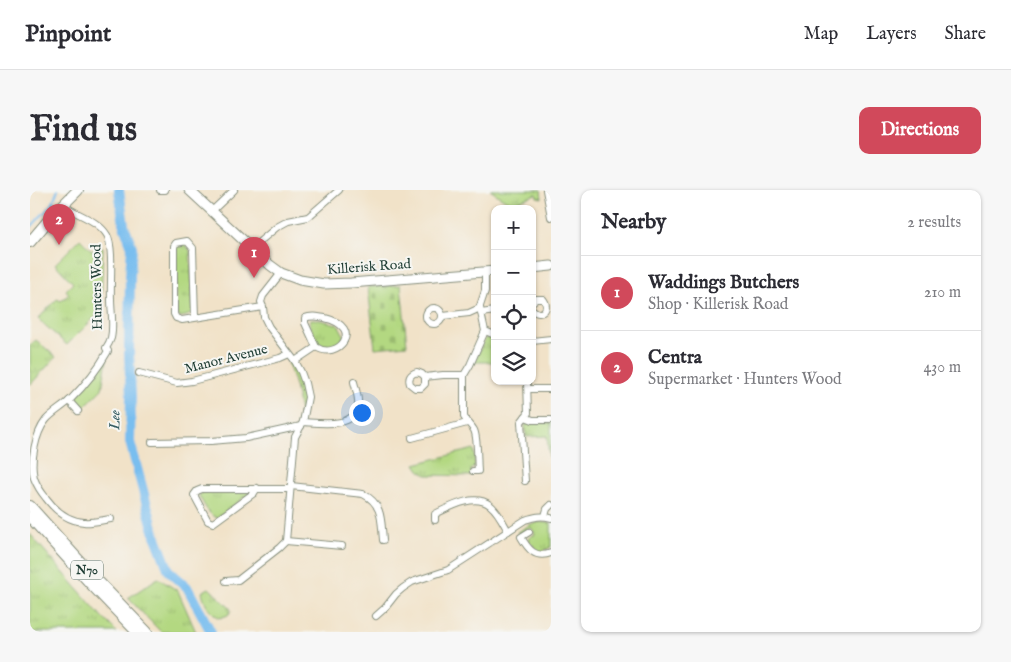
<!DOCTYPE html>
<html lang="en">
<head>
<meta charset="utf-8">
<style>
  :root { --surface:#fff; --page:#f7f7f7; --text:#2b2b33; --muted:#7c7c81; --line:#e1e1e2; --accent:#d1495b }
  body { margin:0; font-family:"IM FELL English",serif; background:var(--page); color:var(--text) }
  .controls { position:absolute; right:15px; top:15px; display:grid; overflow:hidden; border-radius:10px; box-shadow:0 1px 4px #0004 }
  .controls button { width:45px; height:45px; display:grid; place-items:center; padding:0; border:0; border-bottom:1px solid var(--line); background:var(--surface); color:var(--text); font:25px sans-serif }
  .you { position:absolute; left:331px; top:222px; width:18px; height:18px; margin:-12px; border:4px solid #fff; border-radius:50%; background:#1a73e8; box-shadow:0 0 0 8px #1a73e833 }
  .badge { display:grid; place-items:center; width:32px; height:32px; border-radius:50%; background:var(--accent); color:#fff; font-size:16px; font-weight:700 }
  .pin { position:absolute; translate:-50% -41px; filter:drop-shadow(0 1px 2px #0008) }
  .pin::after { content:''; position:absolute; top:26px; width:18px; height:15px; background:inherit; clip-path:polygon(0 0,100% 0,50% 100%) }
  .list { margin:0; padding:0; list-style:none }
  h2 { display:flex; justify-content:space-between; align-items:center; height:65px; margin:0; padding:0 20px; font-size:21px }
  h2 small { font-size:16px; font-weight:400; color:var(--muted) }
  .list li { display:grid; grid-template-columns:32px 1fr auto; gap:15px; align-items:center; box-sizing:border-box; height:75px; padding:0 20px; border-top:1px solid var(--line) }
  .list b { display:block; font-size:19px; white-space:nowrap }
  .list p { margin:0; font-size:16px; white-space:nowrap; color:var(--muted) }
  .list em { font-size:16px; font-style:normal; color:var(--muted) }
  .icon { flex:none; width:28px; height:28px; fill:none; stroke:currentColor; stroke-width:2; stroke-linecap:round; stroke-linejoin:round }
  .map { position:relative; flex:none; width:521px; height:442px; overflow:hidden; border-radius:10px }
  header { display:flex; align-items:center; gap:30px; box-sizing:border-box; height:70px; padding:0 25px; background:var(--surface); border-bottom:1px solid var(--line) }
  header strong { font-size:24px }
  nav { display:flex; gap:28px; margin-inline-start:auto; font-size:18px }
  .intro { display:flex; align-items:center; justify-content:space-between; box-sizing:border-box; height:120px; padding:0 30px }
  h1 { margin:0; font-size:35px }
  .button { padding:12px 22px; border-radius:10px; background:var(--accent); color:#fff; font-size:18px; font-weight:700 }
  main { display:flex; gap:30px; padding:0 30px }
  aside { flex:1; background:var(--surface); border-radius:10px; box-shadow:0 1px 4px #0004 }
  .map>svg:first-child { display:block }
  .grass { fill:url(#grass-tufts); stroke:#698a5a }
  .cemetery { fill:url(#cemetery-stones); stroke:#698a5a }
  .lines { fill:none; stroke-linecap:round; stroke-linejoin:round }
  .stream { stroke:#79beef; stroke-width:2 }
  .river { stroke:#79beef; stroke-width:10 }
  .minor-casing { stroke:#88907e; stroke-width:8 }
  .secondary-casing { stroke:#88907e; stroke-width:11 }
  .primary-casing { stroke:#88907e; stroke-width:12 }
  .minor { stroke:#fff; stroke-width:6 }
  .secondary { stroke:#fff; stroke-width:9 }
  .primary { stroke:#fff; stroke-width:10 }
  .labels { text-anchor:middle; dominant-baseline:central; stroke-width:4; stroke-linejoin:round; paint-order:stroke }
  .shield { fill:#f6f6f2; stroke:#60746d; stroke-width:1 }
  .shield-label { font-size:12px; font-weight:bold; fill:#1f3d34 }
  .street-label { font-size:14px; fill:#1f3d34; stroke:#f6f6f2 }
  .water-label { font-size:15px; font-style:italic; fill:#365d63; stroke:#f6f6f2 }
</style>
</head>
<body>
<header>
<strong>Pinpoint</strong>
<nav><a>Map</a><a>Layers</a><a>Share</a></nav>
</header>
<div class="intro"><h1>Find us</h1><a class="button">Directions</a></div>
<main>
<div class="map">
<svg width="521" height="442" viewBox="0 0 521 442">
  <defs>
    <pattern id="grass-tufts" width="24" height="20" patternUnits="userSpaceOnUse" patternTransform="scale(1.25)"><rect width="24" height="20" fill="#b3d881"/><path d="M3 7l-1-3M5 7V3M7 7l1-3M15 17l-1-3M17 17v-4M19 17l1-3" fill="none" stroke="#9aba70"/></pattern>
    <pattern id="cemetery-stones" width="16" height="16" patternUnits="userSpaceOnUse" patternTransform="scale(1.25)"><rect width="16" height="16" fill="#b3d881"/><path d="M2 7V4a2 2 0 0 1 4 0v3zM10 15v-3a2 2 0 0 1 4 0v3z" fill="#9aba70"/></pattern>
  </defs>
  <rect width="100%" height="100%" fill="#f6f6f2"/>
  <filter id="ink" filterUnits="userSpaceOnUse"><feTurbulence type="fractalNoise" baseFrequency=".02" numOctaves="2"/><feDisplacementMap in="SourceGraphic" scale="10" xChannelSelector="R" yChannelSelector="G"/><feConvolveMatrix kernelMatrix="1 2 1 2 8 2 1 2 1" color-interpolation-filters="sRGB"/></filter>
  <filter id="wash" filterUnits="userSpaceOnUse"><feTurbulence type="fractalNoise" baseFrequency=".0096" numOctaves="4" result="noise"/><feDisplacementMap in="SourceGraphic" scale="20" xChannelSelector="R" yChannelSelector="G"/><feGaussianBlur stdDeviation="1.12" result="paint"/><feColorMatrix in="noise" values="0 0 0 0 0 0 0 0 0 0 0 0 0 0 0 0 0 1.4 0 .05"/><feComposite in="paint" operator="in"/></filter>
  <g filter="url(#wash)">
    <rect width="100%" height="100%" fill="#f1e2c8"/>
    <g class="grass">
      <polygon points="460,0 511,0 512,8 507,7 506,4 481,14"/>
      <polygon points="50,49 62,61 73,57 71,121 37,155 8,129 27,109 31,111 39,104 36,100 43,93 25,74"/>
      <path d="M153 54 157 56 160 60 163 119C161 126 156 126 150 127L146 124V59L149 56Z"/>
      <path d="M281 129H285L307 134 309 136 314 145C311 153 309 156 300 157 289 159 285 150 282 140 280 136 279 134 281 129Z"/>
      <polygon points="457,147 465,151 465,172 444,172 455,149"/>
      <polygon points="6,150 26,167 0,195 0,155"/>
      <polygon points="77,169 72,199 51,220 46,213 47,206"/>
      <path d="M262 172C272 186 279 209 271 226L265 196 258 173Z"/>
      <polygon points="497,233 521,233 521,258 519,263 521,265 519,267 517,246 496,247 495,236"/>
      <polygon points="444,259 445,277 441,279 441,286 396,285 389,280 385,274"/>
      <path d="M216 300 220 302V303L187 328C178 325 174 314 169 306L171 302Z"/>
      <polygon points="510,332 521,333 521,357 512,362 508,361 499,351 500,347 505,344 501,337 489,344 487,342 501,334"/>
      <polygon points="0,344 72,427 87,442 0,442"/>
      <polygon points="128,388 148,401 166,442 131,442 98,408"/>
      <path d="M179 398 200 418 201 421 198 425 190 428C179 422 175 414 172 402Z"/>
    </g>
    <polygon class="cemetery" points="371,95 377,155 345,158 338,97"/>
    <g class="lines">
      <polyline class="stream" points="0,38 23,13 24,9 28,0"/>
      <polyline class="river" points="89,0 94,35 102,57 100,85 99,163 101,207 100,252 125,345 139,381 157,397 181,442"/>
    </g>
  </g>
  <g filter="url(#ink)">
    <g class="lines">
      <g class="minor-casing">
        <g id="minor">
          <polyline points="130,0 135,0"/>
          <polyline points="516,0 521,27"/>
          <path d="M33 15C47 25 68 30 77 45 84 57 80 94 81 109 81 122 84 135 81 148 80 151 78 155 76 158L78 161C68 179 54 196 40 210 33 217 23 222 16 230 5 244 0 271 4 288 7 296 11 302 16 308 25 320 38 331 54 332 62 333 72 330 81 329"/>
          <polyline points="182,21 204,0"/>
          <polyline points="222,58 247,37 258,31 278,27 309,0"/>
          <polyline points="455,82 455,101 450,116 450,118 455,141 465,145"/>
          <path d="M502 112 506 109H513C521 118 511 129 502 119"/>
          <circle cx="404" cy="126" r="8"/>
          <polyline points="451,123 465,121"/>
          <polyline points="413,126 439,123 450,118"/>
          <polyline points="165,128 163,58 157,51 146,53 144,56 144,124 146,128 152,130 233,117"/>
          <polyline points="502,151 521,149"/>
          <path d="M265 171 286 157C307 171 336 138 295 128 288 127 282 125 275 128V133L286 157"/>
          <polyline points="109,183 147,193 162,191 250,168 259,164"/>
          <path d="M395 187V194L391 198H385L380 194C378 188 380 184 387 182L392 184 395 187 413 185H434"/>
          <polyline points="498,199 521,199"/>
          <polyline points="39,211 48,221"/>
          <polyline points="495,227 503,230 521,230"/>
          <path d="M273 232C290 233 325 239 328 215 329 208 326 200 324 192"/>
          <polyline points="382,248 437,233"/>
          <polyline points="122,252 181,251 216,248 271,236"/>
          <path d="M443 281H448C447 271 448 248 444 240 441 235 437 232 434 227V185L440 175 455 141"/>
          <polyline points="495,291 491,232 498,223 497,191"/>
          <path d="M261 296 333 304C353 314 351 330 353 350"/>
          <polyline points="227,298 224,303 183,333 178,331 164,305 167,301 172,299 260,299"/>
          <polyline points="515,326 517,319 521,315"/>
          <path d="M405 330V324C420 317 444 303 460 315 468 321 473 332 478 341"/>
          <path d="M499 342 491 347C498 359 505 369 521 363"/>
          <polyline points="256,351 312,356"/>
          <polyline points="196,391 208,390 249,358 256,351 265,247 273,232 278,207 275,193 271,182 265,171 239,137 234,127 233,117 231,112 233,106 251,83"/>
          <path d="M346 426 355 418 366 404 373 398 382 392 418 380 495 330C504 327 511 325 521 328"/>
        </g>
      </g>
      <g class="secondary-casing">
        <g id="secondary">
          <polyline points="159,0 240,75 251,83 270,90 294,94 321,93 465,81"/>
          <polyline points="502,78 521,76"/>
        </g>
      </g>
      <g class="primary-casing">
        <g id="primary">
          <polyline points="0,52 23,25 48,0"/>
          <polyline points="0,316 65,388 117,442"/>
          <polyline points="0,327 58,391 107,442"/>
        </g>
      </g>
      <use href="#minor" class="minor"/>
      <use href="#secondary" class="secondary"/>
      <use href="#primary" class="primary"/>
    </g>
  </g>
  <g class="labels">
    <rect class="shield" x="41" y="370.5" width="32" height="19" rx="4"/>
    <g class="shield-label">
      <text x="57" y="380">N70</text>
    </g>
    <g class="street-label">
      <text transform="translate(339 77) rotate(-4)">Killerisk Road</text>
      <text transform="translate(67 97) rotate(-91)">Hunters Wood</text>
      <text transform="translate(196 169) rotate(-14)">Manor Avenue</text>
    </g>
    <g class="water-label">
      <text transform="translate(85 230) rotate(-89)">Lee</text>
    </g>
  </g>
</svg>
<div class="controls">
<button>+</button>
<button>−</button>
<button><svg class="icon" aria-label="locate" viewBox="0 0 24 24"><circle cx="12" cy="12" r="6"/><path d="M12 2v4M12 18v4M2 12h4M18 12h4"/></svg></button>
<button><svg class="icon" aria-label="layers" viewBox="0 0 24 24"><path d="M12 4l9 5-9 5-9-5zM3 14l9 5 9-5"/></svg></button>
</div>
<div class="you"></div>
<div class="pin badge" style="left:224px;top:88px">1</div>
<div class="pin badge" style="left:29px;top:55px">2</div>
</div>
<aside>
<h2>Nearby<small>2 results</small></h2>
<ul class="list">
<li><span class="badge">1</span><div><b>Waddings Butchers</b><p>Shop · Killerisk Road</p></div><em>210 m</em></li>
<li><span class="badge">2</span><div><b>Centra</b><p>Supermarket · Hunters Wood</p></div><em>430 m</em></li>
</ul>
</aside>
</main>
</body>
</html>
